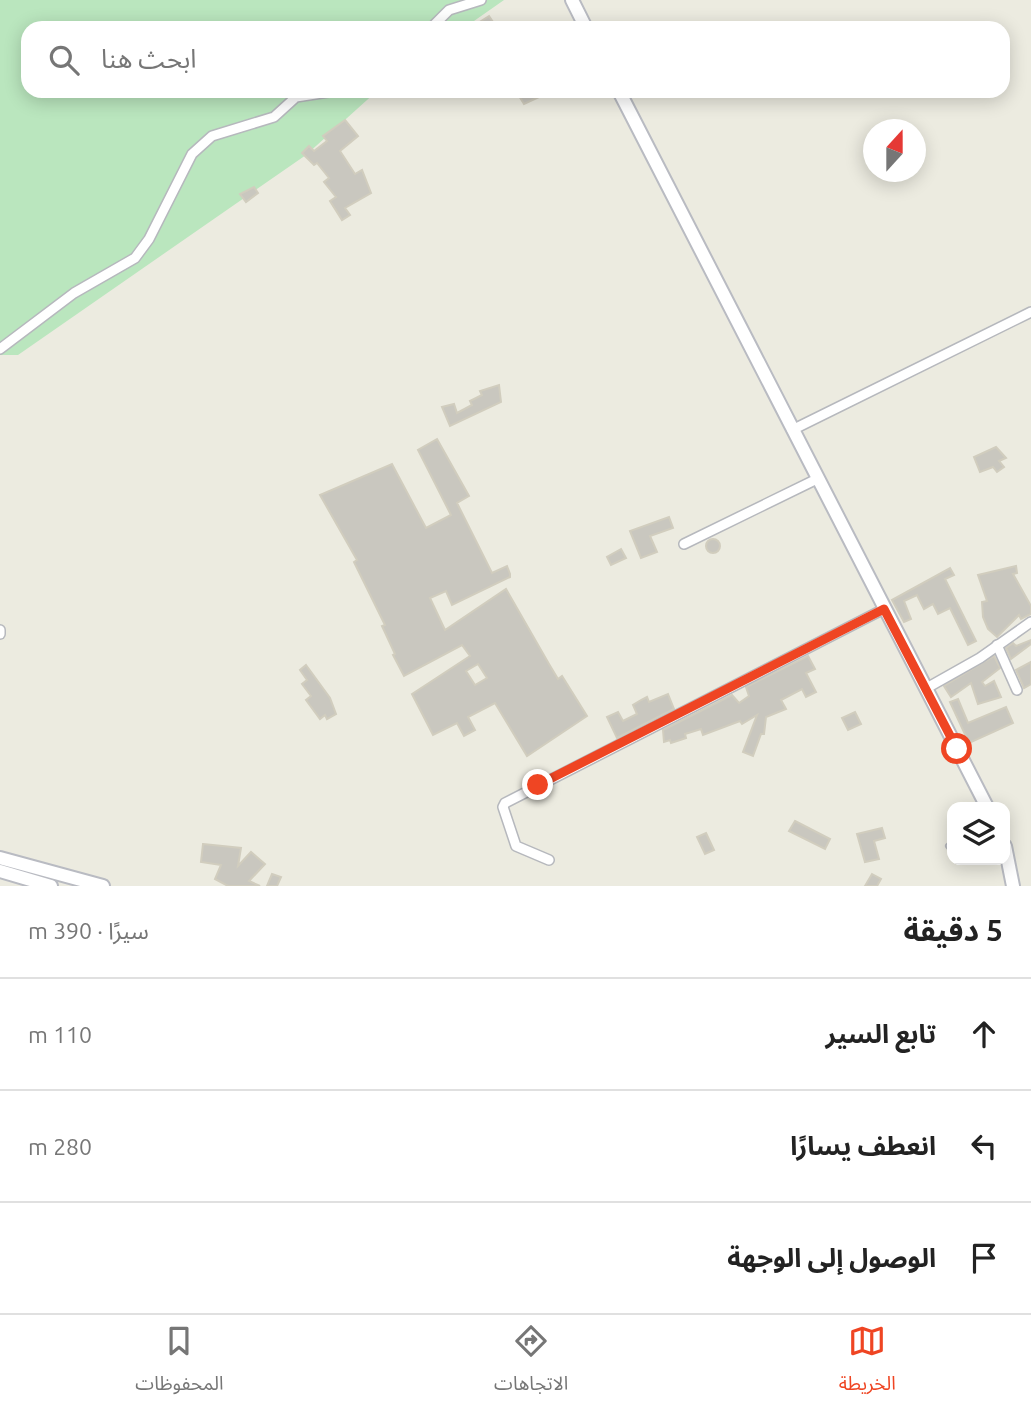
<!DOCTYPE html>
<html lang="ar">
<head>
<meta charset="utf-8">
<style>
  :root { --surface:#fff; --page:#f2f2f2; --text:#222; --muted:#767676; --line:#e0e0e0; --accent:#ef4523 }
  body { margin:0; font-family:Ubuntu,"Noto Sans Arabic",sans-serif; background:var(--page); color:var(--text); direction:rtl }
  .controls { position:absolute; right:21px; bottom:21px; display:grid; overflow:hidden; border-radius:14px; box-shadow:0 4px 18px #0003 }
  .controls button { width:63px; height:63px; display:grid; place-items:center; padding:0; border:0; border-bottom:2px solid var(--line); background:var(--surface); color:var(--text); font:35px sans-serif }
  .compass { position:absolute; left:863px; top:119px; width:63px; height:63px; border-radius:50%; background:var(--surface); box-shadow:0 4px 18px #0003; rotate:21deg }
  .stop { position:absolute; width:21px; height:21px; margin:-16px; border:5px solid #ef4523; border-radius:50%; background:#fff }
  .stop.end { background:#ef4523; border-color:#fff; box-shadow:0 2px 7px #0008 }
  .list { margin:0; padding:0; list-style:none }
  h2 { display:flex; justify-content:space-between; align-items:center; height:91px; margin:0; padding:0 28px; font-size:30px }
  h2 small { font-size:23px; font-weight:400; color:var(--muted) }
  .list li { display:grid; grid-template-columns:46px 1fr auto; gap:21px; align-items:center; box-sizing:border-box; height:112px; padding:0 28px; border-top:2px solid var(--line) }
  .list b { display:block; font-size:26px; white-space:nowrap }
  .list em { font-size:23px; font-style:normal; color:var(--muted) }
  .icon { flex:none; width:38px; height:38px; fill:none; stroke:currentColor; stroke-width:2; stroke-linecap:round; stroke-linejoin:round }
  .map { position:relative; flex:none; width:1031px; height:886px; overflow:hidden; direction:ltr }
  .search { position:absolute; background:var(--surface); box-shadow:0 4px 18px #0003; left:21px; right:21px; top:21px; height:77px; display:flex; align-items:center; gap:18px; box-sizing:border-box; padding:0 24px; border-radius:21px; color:var(--muted); font-size:26px }
  .sheet { height:427px; background:var(--surface) }
  nav { display:flex; justify-content:space-around; align-items:center; box-sizing:border-box; height:98px; border-top:2px solid var(--line); background:var(--surface); font-size:19px; color:var(--muted) }
  nav a { display:grid; justify-items:center; gap:4px }
  nav .on { color:var(--accent) }
  .map>svg:first-child { display:block }
  .green { fill:#bae6be }
  .building { fill:#c9c7bf; stroke:#d1cdbe; stroke-width:2; fill-rule:evenodd }
  .lines { fill:none; stroke-linecap:round; stroke-linejoin:round }
  .lane-casing { stroke:#b6b8bd; stroke-width:8 }
  .street-casing { stroke:#b6b8bd; stroke-width:12 }
  .secondary-casing { stroke:#b9bbc2; stroke-width:16 }
  .lane { stroke:#fff; stroke-width:4.5 }
  .street { stroke:#fff; stroke-width:9 }
  .secondary { stroke:#fff; stroke-width:12 }
  .route { stroke:#ef4523; stroke-width:9 }
</style>
</head>
<body>
<div class="map">
<svg width="1031" height="886" viewBox="0 0 1031 886">
  <rect width="100%" height="100%" fill="#ecebe0"/>
  <polygon class="green" points="0,0 504,0 464,28 28,28 28,91 377,91 306,155 18,355 0,355"/>
  <g class="building">
    <polygon points="489,16 497,28 481,28 478,23"/>
    <polygon points="516,91 552,91 524,104"/>
    <polygon points="345,120 358,136 340,151 355,174 362,170 371,193 345,208 350,215 342,220 330,201 336,197 324,182 329,178 317,163 314,165 302,153 309,146 314,151 327,141 323,136"/>
    <polygon points="254,187 258,193 246,202 240,194"/>
    <polygon points="499,385 501,402 450,426 442,407 454,404 457,413 472,405 470,401 482,395 480,391"/>
    <path d="M437 439 469 496 457 503 492 573 507 566 510 574V577L452 605 446 591 430 598 445 630 506 589 549 664 558 679 562 676 587 716 527 756 495 703 468 717 475 730 464 736 457 723 433 735 412 694 470 656 462 645 404 676 393 655 395 654 382 626 385 625 354 562 357 560 320 495 392 464 426 528 451 515 418 450ZM478 664 487 678 475 685 466 671Z"/>
    <polygon points="996,447 1006,458 999,461 1004,467 997,472 993,467 980,472 974,457"/>
    <polygon points="669,517 673,528 650,536 657,552 641,558 630,531"/>
    <circle cx="713" cy="546" r="7"/>
    <polygon points="621,549 626,558 611,565 607,557"/>
    <polygon points="1016,566 1017,573 1013,574 1031,606 1031,614 1021,619 1019,615 997,637 988,629 983,617 982,602 987,601 978,575"/>
    <polygon points="950,568 954,575 945,579 976,641 968,645 950,608 938,614 933,604 924,609 917,595 904,601 911,619 904,622 892,600"/>
    <polygon points="1031,640 1031,644 1011,659 1006,648 1013,643 1016,646"/>
    <polygon points="808,656 815,669 806,673 816,692 806,697 802,689 781,700 786,709 766,717 764,734 761,734 753,756 743,752 757,715 742,724 740,721 703,735 701,729 685,734 686,738 671,743 670,740 664,742 663,730 732,695 739,703 749,696 746,687"/>
    <polygon points="994,656 1000,668 982,682 985,686 994,681 1001,697 978,704 971,683 951,697 944,686"/>
    <polygon points="1031,662 1031,684 1024,688 1016,670"/>
    <polygon points="306,665 330,698 336,714 327,719 325,715 320,719 306,700 311,696 302,684 307,680 300,670"/>
    <polygon points="668,694 674,709 617,738 607,717 618,712 623,721 637,714 633,705 641,700 647,697 649,702"/>
    <polygon points="958,699 968,723 1006,707 1013,723 969,743 950,702"/>
    <polygon points="855,712 861,724 848,730 842,718"/>
    <polygon points="795,821 830,839 825,849 789,831"/>
    <polygon points="882,828 885,838 874,841 879,859 865,862 857,834"/>
    <polygon points="706,833 714,850 705,854 697,837"/>
    <polygon points="203,844 241,848 238,866 251,852 265,864 249,881 260,886 228,886 215,879 221,865 201,862"/>
    <polygon points="272,874 281,877 277,886 267,886"/>
    <polygon points="872,874 881,879 877,886 865,886"/>
  </g>
  <g class="lines">
    <g class="lane-casing">
      <polyline id="lane" points="949,846 952,844"/>
    </g>
    <g class="street-casing">
      <g id="street">
        <polyline points="431,28 449,10 481,0"/>
        <polyline points="0,349 74,293 135,258 149,239 192,154 212,136 274,117 296,97 335,91"/>
        <polyline points="792,430 1031,312"/>
        <polyline points="684,544 817,479"/>
        <polyline points="0,630 0,634"/>
        <polyline points="997,645 1017,690"/>
        <polyline points="925,689 980,658 1031,622"/>
        <polyline points="549,860 516,846 503,807 505,803 884,609"/>
      </g>
    </g>
    <g class="secondary-casing">
      <g id="secondary">
        <polyline points="572,0 586,28"/>
        <polyline points="619,91 987,807"/>
        <polyline points="1005,846 1013,886"/>
        <polyline points="0,858 103,886"/>
        <polyline points="0,871 51,886"/>
      </g>
    </g>
    <use href="#lane" class="lane"/>
    <use href="#street" class="street"/>
    <use href="#secondary" class="secondary"/>
  </g>
  <g class="lines">
    <polyline class="route" points="538,785 884,609 957,749"/>
  </g>
</svg>
<div class="controls">
<button><svg class="icon" aria-label="layers" viewBox="0 0 24 24"><path d="M12 4l9 5-9 5-9-5zM3 14l9 5 9-5"/></svg></button>
</div>
<svg class="compass" viewBox="-18 -18 36 36"><path d="M0-13l5 13h-10z" fill="#e53935"/><path d="M0 13l5-13h-10z" fill="#767676"/></svg>
<div class="stop" style="left:957px;top:749px"></div>
<div class="stop end" style="left:538px;top:785px"></div>
<div class="search"><svg class="icon" aria-label="search" viewBox="0 0 24 24"><circle cx="10" cy="10" r="6"/><path d="M15 15l6 6"/></svg>ابحث هنا</div>
</div>
<section class="sheet">
<h2>5 دقيقة<small>سيرًا · 390 m</small></h2>
<ul class="list">
<li><svg class="icon" aria-label="ahead" viewBox="0 0 24 24"><path d="M12 20V5M6 11l6-6 6 6"/></svg><div><b>تابع السير</b></div><em>110 m</em></li>
<li><svg class="icon" aria-label="left" viewBox="0 0 24 24"><path d="M17 20v-9H6M10 6l-5 5 5 5"/></svg><div><b>انعطف يسارًا</b></div><em>280 m</em></li>
<li><svg class="icon" aria-label="arrive" viewBox="0 0 24 24"><path d="M6 21V4h12l-3 4 3 4H6"/></svg><div><b>الوصول إلى الوجهة</b></div></li>
</ul>
</section>
<nav>
<a class="on"><svg class="icon" aria-label="map" viewBox="0 0 24 24"><path d="M3 6l6-2 6 2 6-2v14l-6 2-6-2-6 2zM9 4v14M15 6v14"/></svg>الخريطة</a>
<a><svg class="icon" aria-label="directions" viewBox="0 0 24 24"><path d="M12 3l9 9-9 9-9-9zM9 14v-3h6M13 9l2 2-2 2"/></svg>الاتجاهات</a>
<a><svg class="icon" aria-label="saved" viewBox="0 0 24 24"><path d="M7 4h10v16l-5-4-5 4z"/></svg>المحفوظات</a>
</nav>
</body>
</html>
